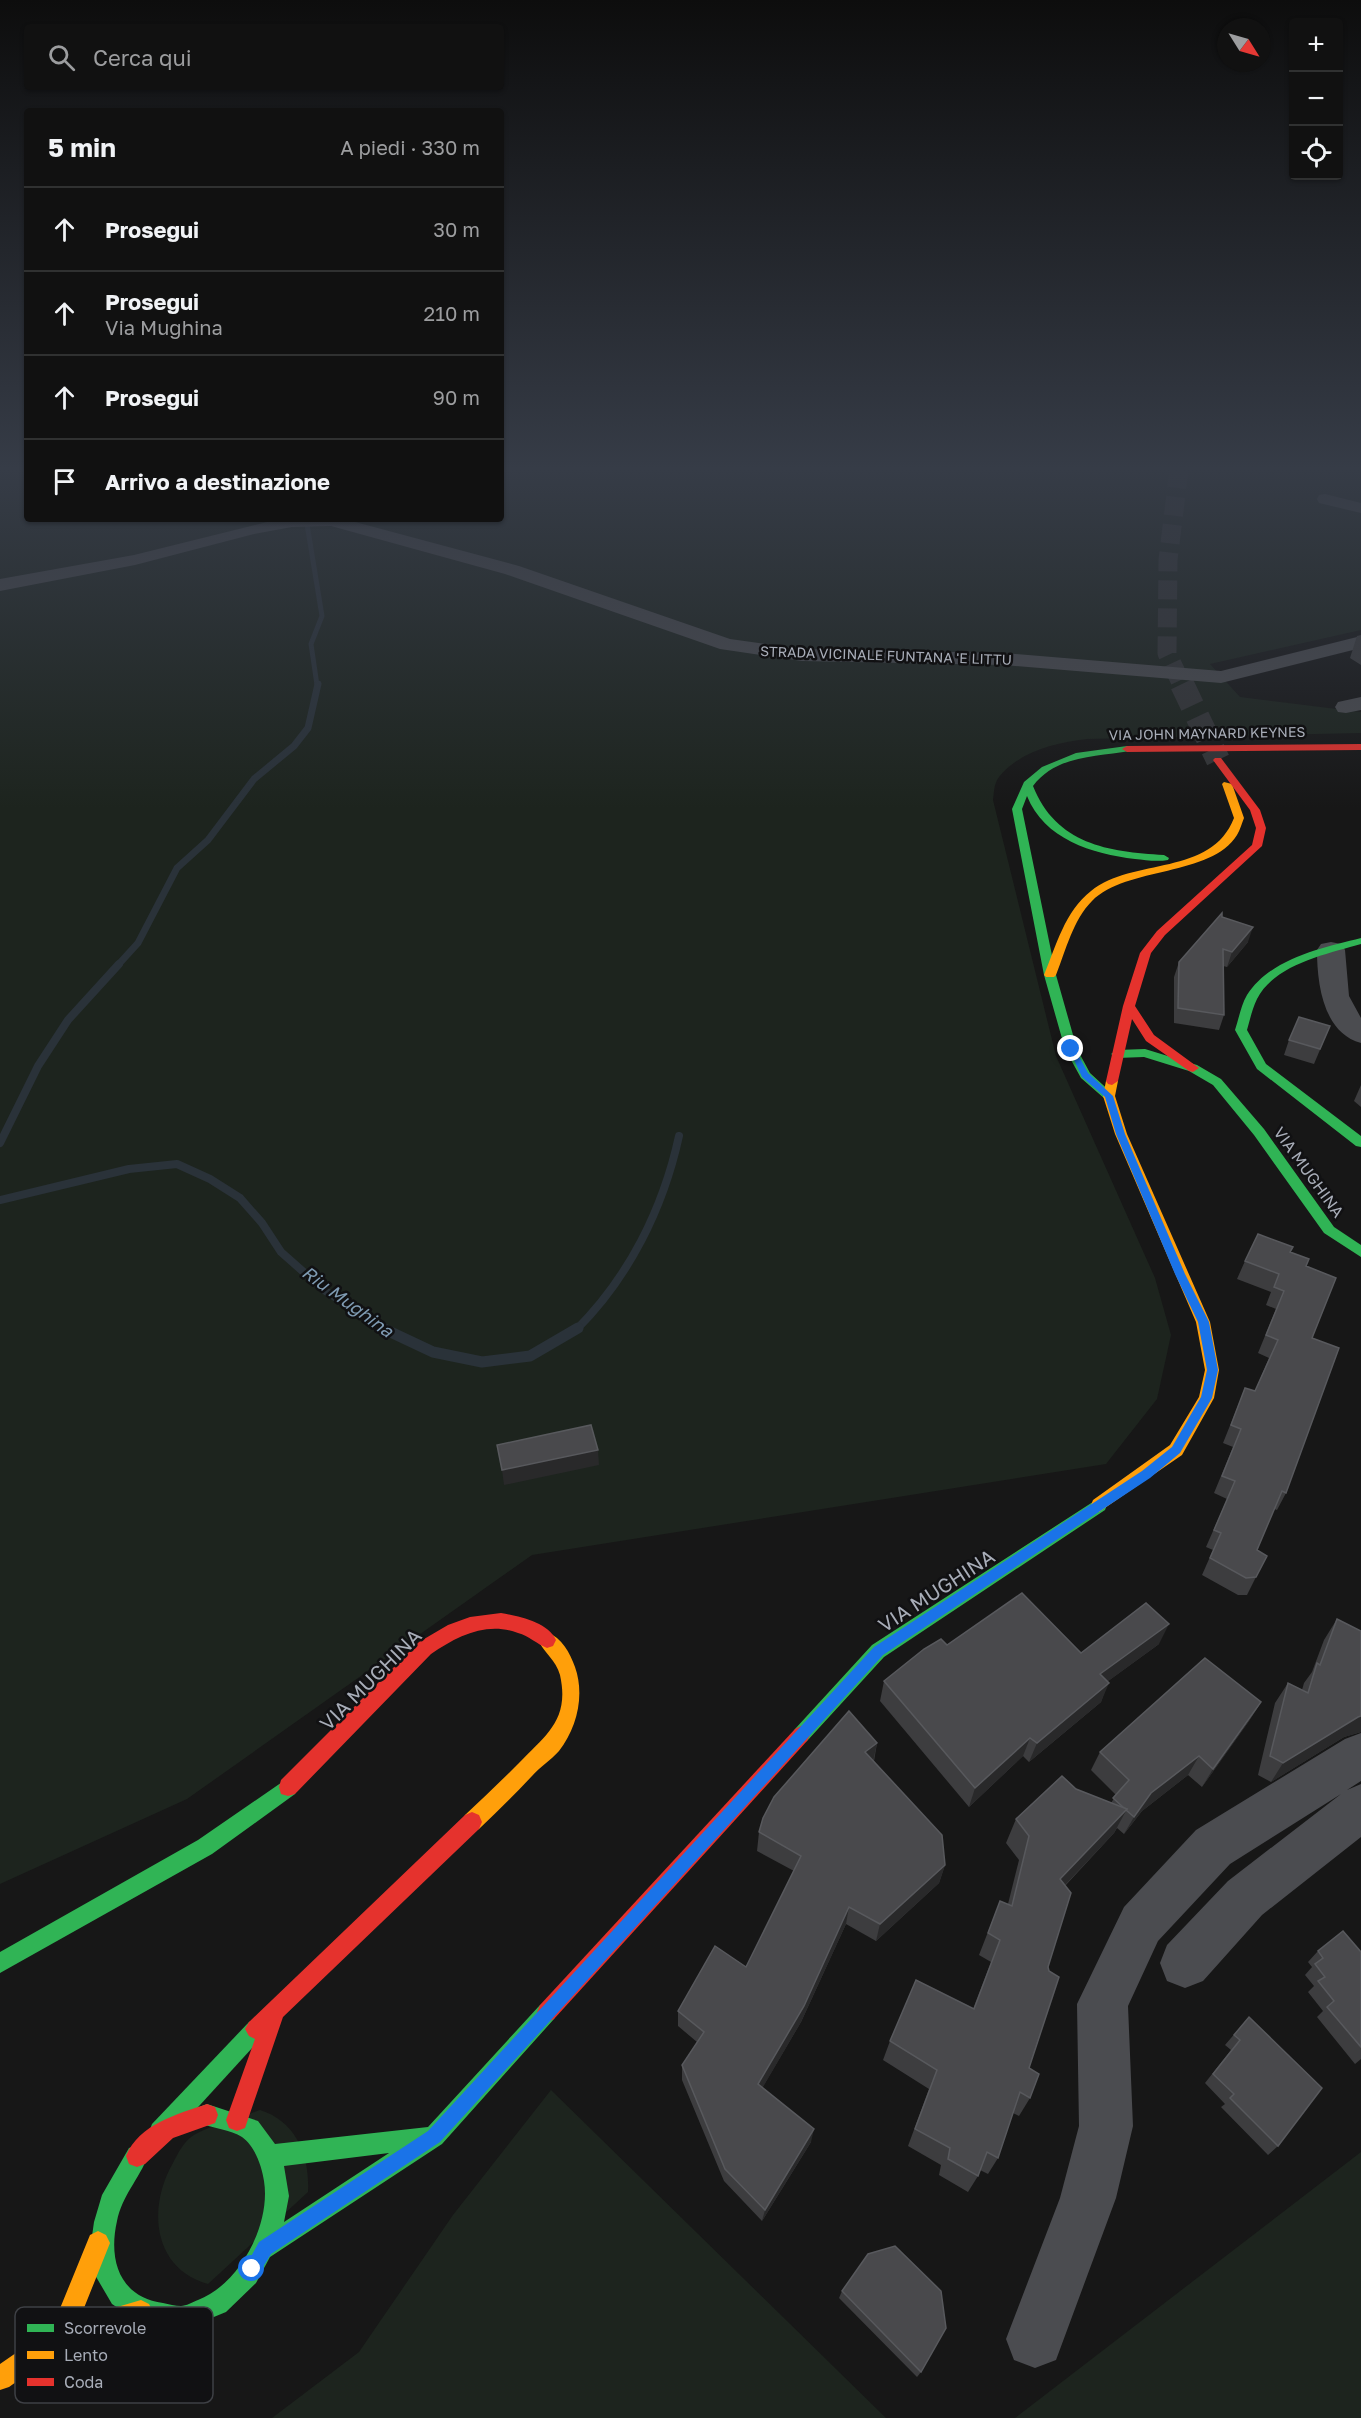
<!DOCTYPE html>
<html lang="it">
<head>
<meta charset="utf-8">
<style>
  :root { --surface:#111; --page:#1e1f1f; --text:#f1f3f6; --muted:#9c9d9f; --line:#303131 }
  body { margin:0; font-family:"Golos Text",sans-serif; background:var(--page); color:var(--text) }
  .controls { position:absolute; right:18px; top:18px; display:grid; overflow:hidden; border-radius:6px; box-shadow:0 2px 4px #0004 }
  .controls button { width:54px; height:54px; display:grid; place-items:center; padding:0; border:0; border-bottom:2px solid var(--line); background:var(--surface); color:var(--text); font:30px sans-serif }
  .compass { position:absolute; left:1217px; top:18px; width:54px; height:54px; border-radius:50%; background:var(--surface); box-shadow:0 2px 4px #0004; rotate:127deg }
  .stop { position:absolute; width:18px; height:18px; margin:-14px; border:4px solid #1a73e8; border-radius:50%; background:#fff }
  .stop.end { background:#1a73e8; border-color:#fff; box-shadow:0 2px 6px #0008 }
  .list { margin:0; padding:0; list-style:none }
  h2 { display:flex; justify-content:space-between; align-items:center; height:78px; margin:0; padding:0 24px; font-size:26px }
  h2 small { font-size:20px; font-weight:400; color:var(--muted) }
  .list li { display:grid; grid-template-columns:39px 1fr auto; gap:18px; align-items:center; box-sizing:border-box; height:84px; padding:0 24px; border-top:2px solid var(--line) }
  .list b { display:block; font-size:22px; white-space:nowrap }
  .list p { margin:0; font-size:20px; white-space:nowrap; color:var(--muted) }
  .list em { font-size:20px; font-style:normal; color:var(--muted) }
  .icon { flex:none; width:33px; height:33px; fill:none; stroke:currentColor; stroke-width:2; stroke-linecap:round; stroke-linejoin:round }
  .map { position:relative; flex:none; width:1361px; height:2418px; overflow:hidden }
  .search { position:absolute; background:var(--surface); box-shadow:0 2px 4px #0004; left:24px; top:24px; width:480px; height:66px; display:flex; align-items:center; gap:15px; box-sizing:border-box; padding:0 21px; border-radius:6px; color:var(--muted); font-size:22px }
  .panel { position:absolute; background:var(--surface); box-shadow:0 2px 4px #0004; left:24px; top:108px; width:480px; height:414px; border-radius:6px }
  .map>svg:first-child { display:block }
  .green { fill:#1d241e }
  .lines { fill:none; stroke-linecap:round; stroke-linejoin:round }
  .stream-far3 { stroke:#2a3239; stroke-width:5 }
  .stream-far2 { stroke:#2a3239; stroke-width:7 }
  .stream-far1 { stroke:#2a3239; stroke-width:8 }
  .stream { stroke:#2a3239; stroke-width:11 }
  .primary-tunnel-far1 { stroke:#343537; stroke-width:19; stroke-dasharray:19 9; stroke-linecap:butt }
  .primary-tunnel { stroke:#343537; stroke-width:24; stroke-dasharray:24 12; stroke-linecap:butt }
  .street { fill:#4b4c50; fill-rule:evenodd }
  .fast { fill:#30b455; fill-rule:evenodd }
  .slow { fill:#ff9f0a; fill-rule:evenodd }
  .jam { fill:#e5322d; fill-rule:evenodd }
  .wall { fill:#3d3d3f }
  .shaded-wall { fill:#29292a }
  .building { fill:#49494c; stroke:#58595d; stroke-width:1.5 }
  .route { fill:#1a73e8 }
  .labels { text-anchor:middle; dominant-baseline:central; stroke-width:5; stroke-linejoin:round; paint-order:stroke }
  .far-street-label { font-size:14px; fill:#a8adb8; stroke:#111113 }
  .street-label { font-size:16px; fill:#a8adb8; stroke:#111113 }
  .water-label { font-size:18px; font-style:italic; fill:#7f9bb3; stroke:#111113 }
  .near-street-label { font-size:20px; fill:#a8adb8; stroke:#111113 }
  .key { fill:#111113; stroke:#3e4045; stroke-width:1.5 }
  .key-label { font-size:16px; fill:#a8adb8 }
</style>
</head>
<body>
<div class="map">
<svg width="1361" height="2418" viewBox="0 0 1361 2418">
  <rect width="100%" height="100%" fill="#171717"/>
  <g class="green">
    <path d="M0 469H27V519H501V469H1361V630L1210 664 1240 697 1361 712V733L1087 739C1055 743 1020 751 999 777 994 783 994 793 993 800L1056 1056 1155 1278 1171 1335 1157 1399 1106 1464 532 1555 187 1799 0 1884Z"/>
    <polygon points="551,2090 886,2418 272,2418 359,2352 453,2215"/>
    <path d="M260 2110C296 2121 310 2156 308 2192L208 2284C153 2269 147 2208 173 2163 177 2155 183 2143 191 2137 205 2127 242 2117 260 2110Z"/>
    <polygon points="1361,2152 1361,2418 1015,2418"/>
  </g>
  <g class="lines">
    <polyline class="stream-far3" points="307,524 322,616 311,644 317,685"/>
    <polyline class="stream-far2" points="118,965 138,943 177,868 208,840 254,779 294,746 308,728 318,684"/>
    <g class="stream-far1">
      <polyline points="0,1143 38,1066 68,1020 119,964"/>
      <polyline points="0,1200 129,1169 177,1164 210,1179 240,1198 262,1223 281,1252 324,1290 385,1330"/>
      <path d="M576 1330C629 1277 663 1209 679 1136"/>
    </g>
    <polyline class="stream" points="382,1328 433,1352 482,1362 530,1356 578,1328"/>
    <polyline class="primary-tunnel-far1" points="1179,469 1168,560 1167,653 1182,685"/>
    <polyline class="primary-tunnel" points="1182,684 1218,760"/>
    <g class="street">
      <polygon points="1325,494 1361,503 1361,513 1319,503 1317,499 1319,495"/>
      <polygon points="279,519 344,519 519,566 730,639 802,649 1004,653 1221,671 1361,636 1361,648 1221,683 1004,665 802,661 720,649 505,574 331,526 292,527 254,534 135,565 0,591 0,579 134,555"/>
      <polygon points="1361,697 1361,710 1346,713 1338,712 1335,707 1338,702"/>
      <path d="M1331 942 1341 944 1345 950 1349 996 1361 1018V1043C1323 1033 1317 983 1317 950L1321 944Z"/>
      <polygon points="1361,1733 1361,1781 1347,1790 1361,1784 1361,1837 1262,1915 1203,1981 1185,1988 1167,1981 1160,1963 1167,1945 1228,1881 1341,1794 1230,1864 1158,1941 1128,2006 1133,2126 1116,2198 1056,2360 1035,2368 1014,2360 1006,2339 1060,2198 1079,2126 1077,2004 1124,1907 1196,1830 1345,1739"/>
    </g>
    <g class="fast">
      <path d="M1127 746 1132 749 1130 751C1096 757 1056 755 1033 786 1056 844 1108 852 1164 855L1169 858 1168 860C1157 862 1145 860 1135 859 1092 854 1044 839 1027 796L1022 809 1056 975 1077 1049 1090 1073 1115 1096 1109 1100 1105 1099 1081 1078 1065 1049 1044 975 1012 809 1024 782 1042 767 1076 753Z"/>
      <path d="M1361 938V944C1327 954 1275 964 1257 999 1252 1009 1250 1020 1247 1030L1266 1064 1361 1136V1147L1356 1146 1257 1069 1235 1030C1239 1018 1241 1005 1247 995 1271 958 1322 948 1361 938Z"/>
      <polygon points="1145,1049 1197,1065 1221,1079 1264,1129 1334,1227 1361,1245 1361,1257 1324,1233 1254,1135 1213,1085 1189,1071 1144,1057 1117,1058 1111,1054 1117,1050"/>
      <polygon points="1099,1498 1105,1500 1107,1505 1105,1510 884,1657 807,1741 801,1744 795,1741 792,1735 795,1729 872,1645"/>
      <polygon points="288,1778 295,1780 297,1787 295,1794 212,1854 0,1973 0,1952 198,1840"/>
      <path d="M547 2002 554 2005 557 2012 554 2019 442 2144 270 2257 256 2283 226 2312 182 2330 142 2324 112 2304 95 2275 90 2250 94 2222 102 2195 129 2148 137 2145 145 2148 148 2156C139 2179 122 2196 117 2221 108 2261 120 2297 163 2303 169 2304 175 2306 181 2306 186 2306 193 2302 198 2300 240 2284 271 2224 264 2181 262 2167 255 2146 242 2137 231 2130 212 2128 199 2123L196 2115 199 2107 207 2104 258 2121 275 2144 428 2127 540 2005ZM389 2153 284 2222 289 2196 284 2166Z"/>
      <polygon points="256,2018 263,2022 267,2029 263,2036 168,2140 160,2143 152,2140 149,2132 152,2124 249,2022"/>
    </g>
    <g class="slow">
      <path d="M1224 782 1232 784 1244 818C1242 823 1240 830 1237 835 1211 877 1127 866 1092 901 1073 920 1066 950 1056 975L1054 977H1046L1044 975C1056 946 1065 911 1091 891 1133 857 1211 877 1234 818L1222 784Z"/>
      <polygon points="1112,1077 1118,1081 1115,1096 1127,1134 1210,1322 1219,1370 1214,1398 1182,1455 1099,1512 1093,1510 1091,1505 1093,1500 1170,1445 1199,1397 1205,1370 1196,1322 1115,1134 1103,1096 1106,1081"/>
      <path d="M547 1632C562 1638 570 1653 575 1667 585 1695 577 1728 559 1751 551 1760 540 1767 532 1776 515 1794 497 1812 479 1829L472 1832 465 1829 462 1822 465 1815C483 1798 501 1781 519 1763 546 1735 570 1720 560 1675 556 1660 544 1653 538 1640L541 1634Z"/>
      <polygon points="98,2231 106,2235 110,2243 80,2318 141,2300 149,2304 153,2312 149,2320 67,2346 9,2387 0,2390 0,2364 52,2328 90,2235"/>
    </g>
    <g class="jam">
      <polygon points="1361,744 1361,750 1127,752 1122,749 1127,746"/>
      <polygon points="1215,758 1221,758 1260,810 1266,828 1262,846 1165,935 1151,953 1135,1006 1154,1035 1199,1068 1193,1072 1189,1071 1146,1041 1132,1019 1118,1081 1112,1085 1108,1084 1106,1081 1123,1006 1140,953 1157,931 1252,845 1256,828 1250,810 1213,760"/>
      <path d="M501 1613C518 1616 548 1622 556 1640L553 1646 547 1648C537 1644 529 1636 518 1633 487 1621 457 1636 431 1654L295 1794 288 1796 281 1794 279 1787 281 1780 419 1642 448 1625 470 1617Z"/>
      <polygon points="801,1726 807,1729 810,1735 807,1741 554,2019 547,2022 540,2019 537,2012 540,2005 795,1729"/>
      <polygon points="472,1812 479,1815 482,1822 479,1829 283,2017 245,2128 237,2131 229,2128 226,2120 255,2039 249,2036 245,2029 249,2022 465,1815"/>
      <path d="M207 2104 215 2107 218 2115 215 2123 173 2138 145 2164 137 2167 129 2164 126 2156C139 2124 178 2114 207 2104Z"/>
    </g>
  </g>
  <g class="wall">
    <polygon points="1361,635 1361,665 1350,658 1357,636"/>
    <polygon points="1222,917 1248,942 1227,967 1223,966 1224,1015 1219,1030 1174,1023 1174,977 1179,962"/>
    <polygon points="1330,1026 1314,1064 1284,1055 1289,1040"/>
    <polygon points="1361,1085 1361,1107 1354,1101"/>
    <polygon points="1290,1253 1306,1266 1312,1338 1286,1493 1277,1510 1274,1509 1257,1550 1256,1577 1247,1595 1238,1595 1202,1575 1213,1550 1206,1547 1227,1499 1214,1493 1233,1447 1223,1443 1245,1388 1255,1391 1269,1358 1258,1353 1276,1309 1266,1305 1271,1292 1237,1279 1245,1261"/>
    <polygon points="1337,1619 1361,1631 1361,1732 1344,1737 1271,1782 1258,1775 1275,1703 1288,1683 1302,1690 1304,1683 1312,1672 1324,1640"/>
    <polygon points="1159,1644 1108,1681 1101,1702 1029,1762 1023,1756 969,1807 880,1701 884,1681 947,1645 1081,1653"/>
    <polygon points="1261,1702 1249,1721 1202,1787 1188,1775 1142,1811 1124,1834 1117,1828 1114,1833 1065,1886 1048,1967 1029,2068 1030,2098 1019,2116 1013,2113 998,2158 988,2174 980,2170 978,2176 968,2192 939,2175 941,2165 908,2146 929,2089 883,2060 890,2041 973,2009 991,1962 979,1955 1000,1901 1008,1904 1019,1860 1006,1843 1016,1819 1076,1789 1111,1803 1116,1795 1091,1770 1100,1752"/>
    <polygon points="877,1743 874,1761 945,1865 939,1883 876,1941 846,1924 801,2022 762,2088 811,2142 762,2221 724,2181 682,2080 682,2065 697,2042 678,2026 678,2011 746,1967 794,1871 757,1851 759,1832"/>
    <polygon points="1318,1951 1361,1952 1361,2059 1355,2064 1317,2017 1323,2011 1308,1992 1314,1986 1305,1975 1312,1967 1308,1962"/>
    <polygon points="1249,2017 1278,2146 1268,2155 1221,2107 1225,2104 1205,2083 1231,2050 1225,2045"/>
    <polygon points="842,2291 921,2372 917,2377 839,2298"/>
  </g>
  <g class="shaded-wall">
    <polygon points="1253,927 1248,942 1227,967 1232,952"/>
    <polygon points="598,1450 599,1465 504,1485 502,1470"/>
    <polygon points="1169,1624 1159,1644 1092,1693 1100,1674"/>
    <polygon points="1109,1683 1101,1702 1029,1762 1037,1743"/>
    <polygon points="1261,1702 1249,1721 1202,1787 1213,1769"/>
    <polygon points="1361,1716 1361,1732 1344,1737 1271,1782 1283,1763 1358,1717"/>
    <polygon points="1030,1738 1023,1756 969,1807 975,1788"/>
    <polygon points="877,1743 873,1762 865,1752"/>
    <polygon points="1199,1756 1188,1775 1142,1811 1124,1834 1134,1817 1151,1793"/>
    <polygon points="1127,1809 1114,1833 1049,1902 1060,1879"/>
    <polygon points="945,1865 939,1883 876,1941 880,1924"/>
    <polygon points="849,1907 846,1924 801,2022 756,2099 758,2084"/>
    <polygon points="814,2129 811,2142 762,2221 765,2210"/>
  </g>
  <g class="building">
    <polygon points="1222,913 1222,917 1253,927 1232,952 1223,949 1224,1015 1178,1008 1179,962"/>
    <polygon points="1299,1017 1330,1026 1320,1049 1289,1040"/>
    <polygon points="1258,1234 1293,1247 1290,1252 1309,1259 1306,1266 1336,1278 1312,1338 1339,1348 1286,1493 1282,1491 1257,1550 1267,1556 1256,1577 1246,1578 1210,1558 1221,1533 1214,1530 1235,1481 1222,1476 1241,1429 1231,1425 1245,1388 1255,1391 1278,1340 1266,1335 1284,1291 1274,1287 1279,1274 1245,1261"/>
    <polygon points="591,1425 598,1450 502,1470 497,1445"/>
    <polygon points="1022,1593 1081,1653 1146,1603 1169,1624 1100,1674 1109,1683 1037,1743 1030,1738 975,1788 884,1681 924,1649 941,1639 947,1645"/>
    <polygon points="1337,1619 1361,1631 1361,1716 1358,1717 1283,1763 1270,1756 1288,1683 1308,1693 1317,1663 1320,1665"/>
    <polygon points="1205,1658 1261,1702 1213,1769 1199,1756 1151,1793 1134,1817 1126,1810 1127,1809 1124,1808 1113,1798 1129,1780 1100,1752"/>
    <polygon points="849,1711 877,1743 865,1752 942,1835 945,1865 880,1924 849,1907 804,2006 758,2084 814,2129 765,2210 725,2169 682,2065 704,2032 678,2011 715,1946 746,1967 801,1856 759,1832 763,1818 774,1797"/>
    <polygon points="1062,1776 1076,1789 1127,1809 1060,1879 1071,1893 1048,1967 1049,1971 1059,1977 1029,2068 1039,2074 1030,2098 1020,2092 998,2158 987,2152 978,2176 948,2159 950,2148 915,2129 937,2070 890,2041 916,1980 974,2009 1000,1940 988,1933 1000,1901 1012,1906 1029,1836 1016,1819"/>
    <polygon points="1343,1931 1361,1952 1361,2047 1327,2007 1334,2001 1318,1981 1325,1977 1315,1964 1323,1958 1318,1951"/>
    <polygon points="1249,2017 1322,2088 1278,2146 1230,2098 1234,2094 1213,2074 1240,2040 1234,2035"/>
    <polygon points="895,2246 941,2291 946,2328 921,2372 842,2291 868,2254"/>
  </g>
  <linearGradient id="sky" x2="0" y2="1"><stop stop-color="#0d0d0d"/><stop offset="0.58" stop-color="#363c47"/><stop offset="1" stop-color="#363c47" stop-opacity="0"/></linearGradient>
  <rect width="1361" height="808" fill="url(#sky)"/>
  <polygon class="route" points="1068,1047 1074,1047 1088,1073 1113,1096 1125,1134 1185,1274 1209,1322 1218,1370 1212,1398 1180,1453 1150,1478 883,1655 440,2142 271,2254 258,2275 252,2278 246,2275 244,2269 259,2242 428,2131 874,1647 1142,1471 1172,1447 1201,1397 1207,1370 1198,1322 1175,1274 1116,1134 1105,1097 1082,1077"/>
  <g class="labels">
    <g class="far-street-label">
      <text transform="translate(886 655) rotate(2)">STRADA VICINALE FUNTANA 'E LITTU</text>
      <text transform="translate(1207 733) rotate(-1)">VIA JOHN MAYNARD KEYNES</text>
    </g>
    <g class="street-label">
      <text transform="translate(1309 1172) rotate(54)">VIA MUGHINA</text>
    </g>
    <g class="water-label">
      <text transform="translate(348 1301) rotate(36)">Riu Mughina</text>
    </g>
    <g class="near-street-label">
      <text transform="translate(936 1590) rotate(-33)">VIA MUGHINA</text>
      <text transform="translate(370 1679) rotate(-45)">VIA MUGHINA</text>
    </g>
  </g>
  <rect x="15" y="2307" width="198" height="96" rx="9" class="key"/>
  <rect x="27" y="2324" width="27" height="8" fill="#30b455"/>
  <rect x="27" y="2351" width="27" height="8" fill="#ff9f0a"/>
  <rect x="27" y="2378" width="27" height="8" fill="#e5322d"/>
  <g class="key-label">
    <text x="64" y="2334">Scorrevole</text>
    <text x="64" y="2361">Lento</text>
    <text x="64" y="2388">Coda</text>
  </g>
</svg>
<div class="controls">
<button>+</button>
<button>−</button>
<button><svg class="icon" aria-label="locate" viewBox="0 0 24 24"><circle cx="12" cy="12" r="6"/><path d="M12 2v4M12 18v4M2 12h4M18 12h4"/></svg></button>
</div>
<svg class="compass" viewBox="-18 -18 36 36"><path d="M0-13l5 13h-10z" fill="#e53935"/><path d="M0 13l5-13h-10z" fill="#9c9d9f"/></svg>
<div class="stop" style="left:252px;top:2269px"></div>
<div class="stop end" style="left:1071px;top:1049px"></div>
<div class="search"><svg class="icon" aria-label="search" viewBox="0 0 24 24"><circle cx="10" cy="10" r="6"/><path d="M15 15l6 6"/></svg>Cerca qui</div>
<section class="panel">
<h2>5 min<small>A piedi · 330 m</small></h2>
<ul class="list">
<li><svg class="icon" aria-label="ahead" viewBox="0 0 24 24"><path d="M12 20V5M6 11l6-6 6 6"/></svg><div><b>Prosegui</b></div><em>30 m</em></li>
<li><svg class="icon" aria-label="ahead" viewBox="0 0 24 24"><path d="M12 20V5M6 11l6-6 6 6"/></svg><div><b>Prosegui</b><p>Via Mughina</p></div><em>210 m</em></li>
<li><svg class="icon" aria-label="ahead" viewBox="0 0 24 24"><path d="M12 20V5M6 11l6-6 6 6"/></svg><div><b>Prosegui</b></div><em>90 m</em></li>
<li><svg class="icon" aria-label="arrive" viewBox="0 0 24 24"><path d="M6 21V4h12l-3 4 3 4H6"/></svg><div><b>Arrivo a destinazione</b></div></li>
</ul>
</section>
</div>
</body>
</html>
